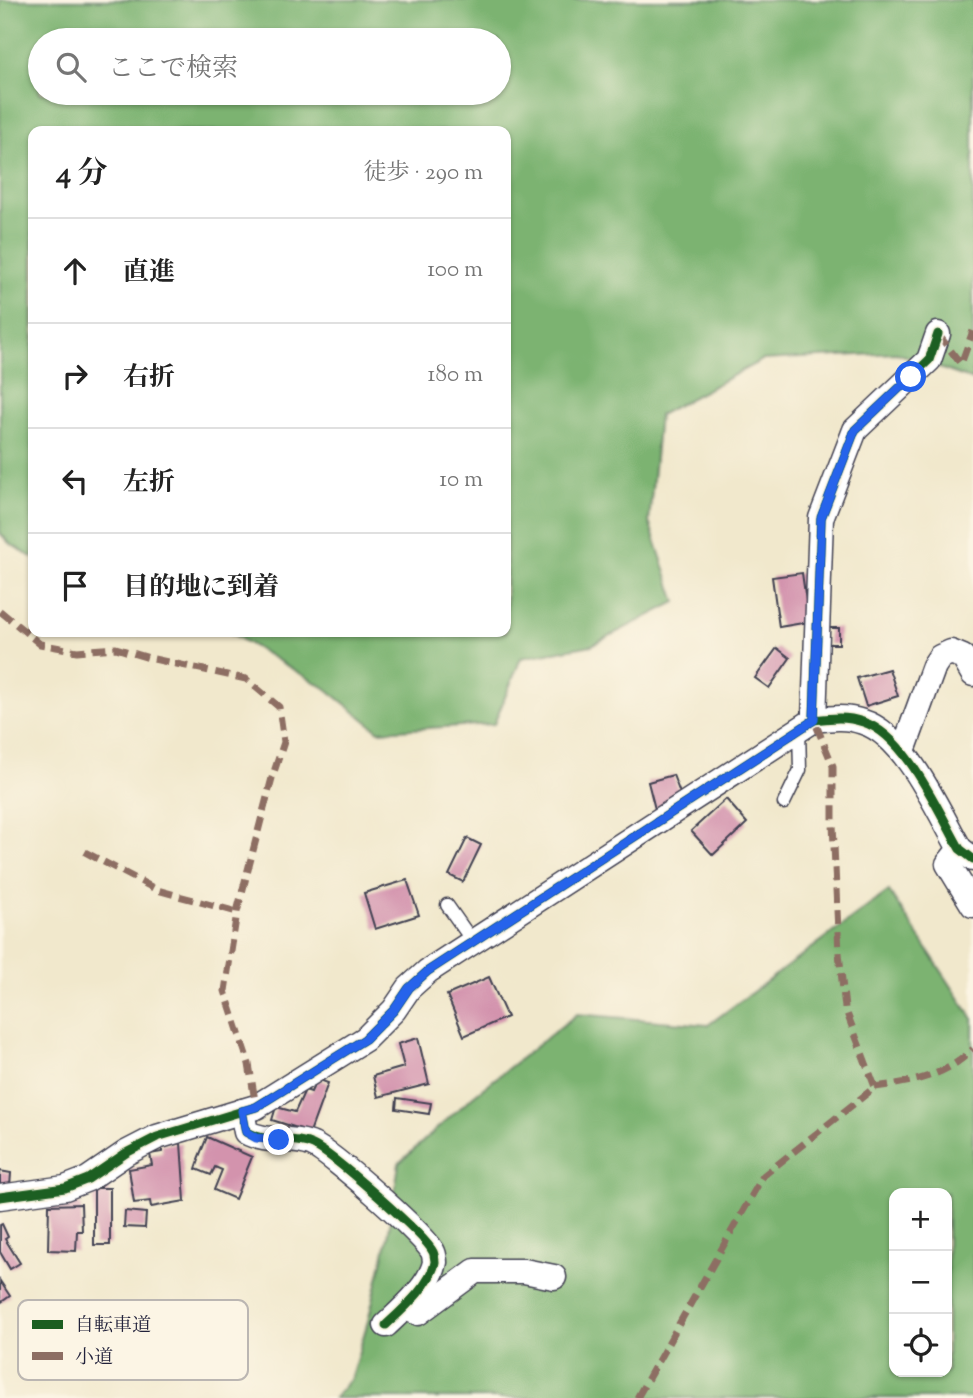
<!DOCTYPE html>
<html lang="ja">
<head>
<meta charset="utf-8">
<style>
  :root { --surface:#fff; --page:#f6f6f6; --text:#222; --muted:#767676; --line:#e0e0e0 }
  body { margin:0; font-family:"Sorts Mill Goudy","Noto Serif JP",serif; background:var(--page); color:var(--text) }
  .controls { position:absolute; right:21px; bottom:21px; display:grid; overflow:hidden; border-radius:14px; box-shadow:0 2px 5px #0004 }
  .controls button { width:63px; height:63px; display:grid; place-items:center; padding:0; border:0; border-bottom:2px solid var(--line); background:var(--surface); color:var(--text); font:35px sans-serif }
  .stop { position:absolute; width:21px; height:21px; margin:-16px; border:5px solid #2563eb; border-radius:50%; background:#fff }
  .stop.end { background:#2563eb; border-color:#fff; box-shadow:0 2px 7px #0008 }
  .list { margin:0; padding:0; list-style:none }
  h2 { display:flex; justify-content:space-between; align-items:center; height:91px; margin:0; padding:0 28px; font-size:30px }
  h2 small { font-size:23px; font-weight:400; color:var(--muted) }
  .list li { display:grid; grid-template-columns:46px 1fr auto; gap:21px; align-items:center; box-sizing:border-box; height:105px; padding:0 28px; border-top:2px solid var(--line) }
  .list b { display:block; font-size:26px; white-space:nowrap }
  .list em { font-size:23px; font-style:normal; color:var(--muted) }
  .icon { flex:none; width:38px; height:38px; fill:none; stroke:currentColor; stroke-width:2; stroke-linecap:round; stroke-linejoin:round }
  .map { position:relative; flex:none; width:973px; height:1398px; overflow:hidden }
  .search { position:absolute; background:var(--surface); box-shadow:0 2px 5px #0004; left:28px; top:28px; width:483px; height:77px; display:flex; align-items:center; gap:18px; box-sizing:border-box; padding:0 24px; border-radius:38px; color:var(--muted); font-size:26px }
  .panel { position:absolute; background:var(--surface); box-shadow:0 2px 5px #0004; left:28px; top:126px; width:483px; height:511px; border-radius:14px }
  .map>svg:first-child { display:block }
  .forest { fill:#7bb371; stroke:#4e6a56; stroke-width:2; fill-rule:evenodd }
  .building { fill:#d393ad }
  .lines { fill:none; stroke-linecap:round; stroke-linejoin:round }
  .lane-casing { stroke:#414051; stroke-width:15 }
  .street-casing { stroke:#414051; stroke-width:27 }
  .lane { stroke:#fff; stroke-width:12 }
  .street { stroke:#fff; stroke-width:24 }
  .quiet { stroke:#8d6e63; stroke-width:7; stroke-dasharray:14 7; stroke-linecap:butt }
  .cycleway-casing { stroke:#fcf5e5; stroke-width:13 }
  .cycleway { stroke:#1b5e20; stroke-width:9 }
  .route { stroke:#2563eb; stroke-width:9 }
  .key { fill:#fcf5e5; stroke:#bbb6b2; stroke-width:2 }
  .key-label { font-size:19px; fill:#22223b }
</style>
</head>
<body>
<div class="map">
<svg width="973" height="1398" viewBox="0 0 973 1398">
  <rect width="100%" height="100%" fill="#fcf5e5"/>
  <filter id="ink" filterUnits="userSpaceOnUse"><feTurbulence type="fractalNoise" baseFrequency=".0143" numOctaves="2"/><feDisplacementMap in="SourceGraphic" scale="14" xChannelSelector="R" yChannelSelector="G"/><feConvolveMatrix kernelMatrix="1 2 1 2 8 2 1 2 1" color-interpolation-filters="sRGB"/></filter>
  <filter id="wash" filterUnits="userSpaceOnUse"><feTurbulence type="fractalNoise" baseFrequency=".00686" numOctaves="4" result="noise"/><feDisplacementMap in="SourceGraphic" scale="28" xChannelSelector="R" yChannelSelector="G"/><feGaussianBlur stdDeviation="1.57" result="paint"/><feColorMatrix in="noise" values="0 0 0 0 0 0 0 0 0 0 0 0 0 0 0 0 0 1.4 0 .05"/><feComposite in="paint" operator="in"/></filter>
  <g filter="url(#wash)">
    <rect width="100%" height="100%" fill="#f1e8cc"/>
    <g class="forest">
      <path d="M0 0H973V380L897 353 762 360 659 415 649 522 676 602 592 645 521 658 494 724 379 731 325 688 229 632H506V131H33V558L9 543 0 533ZM40 40H499V93H40Z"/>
      <path d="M889 891 973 1019V1398H334L351 1378 368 1321 388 1237 399 1163 472 1097 577 1014 708 1025ZM894 1193H947V1372H894Z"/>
    </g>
    <g id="blocks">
      <g class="building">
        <polygon points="802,573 809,622 779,627 772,577"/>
        <polygon points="828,628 839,628 839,644 829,644"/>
        <polygon points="777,648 790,658 769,688 755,678"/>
        <polygon points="889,669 898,696 866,706 857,678"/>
        <polygon points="673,775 681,796 655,809 648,782"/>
        <polygon points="726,799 747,823 713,855 691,831"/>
        <polygon points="467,838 481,845 463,882 449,875"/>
        <polygon points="407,880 419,915 375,929 364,893"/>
        <polygon points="489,977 507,1017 464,1036 447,995"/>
        <polygon points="418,1038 429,1084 378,1097 373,1076 404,1067 398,1044"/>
        <polygon points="317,1079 328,1083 310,1132 272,1120 276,1107 295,1112 305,1090 311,1092"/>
        <polygon points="397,1098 431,1103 429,1114 396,1109"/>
        <polygon points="207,1137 252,1157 235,1199 214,1190 222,1170 215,1167 211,1175 196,1169 199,1160 198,1159"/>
        <polygon points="181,1143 185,1201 151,1207 150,1201 134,1203 129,1169 152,1165 150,1154 162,1152 162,1144"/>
        <polygon points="0,1171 11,1173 10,1186 0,1184"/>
        <rect x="94" y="1188" width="16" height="57"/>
        <polygon points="81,1204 82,1231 77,1231 76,1251 48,1250 49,1205"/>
        <polygon points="125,1211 146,1213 145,1228 124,1227"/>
        <polygon points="2,1224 8,1237 5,1239 20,1263 10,1269 0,1252 0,1225"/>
        <polygon points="0,1281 10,1296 0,1303"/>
      </g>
    </g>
  </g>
  <g filter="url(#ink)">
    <use href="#blocks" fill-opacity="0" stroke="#414051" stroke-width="2"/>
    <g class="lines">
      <g class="lane-casing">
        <g id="lane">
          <polyline points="784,803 800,770 799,729"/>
          <polyline points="447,905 473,942"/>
        </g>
      </g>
      <g class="street-casing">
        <g id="street">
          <polyline points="814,720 821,518 855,430 929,360 938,334"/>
          <polyline points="903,751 934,666 940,657 951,652 963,657 973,674"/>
          <polyline points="960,849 948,864 973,905"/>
          <path d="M242 1111 246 1132C267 1144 294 1136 313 1145 331 1153 426 1236 433 1252 434 1253 435 1261 435 1262 431 1285 402 1310 386 1325"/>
          <path d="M0 1197 65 1188 88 1179 126 1153 157 1137 256 1107 365 1039 394 1010 409 988 428 971 814 720C831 718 846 716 863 722 906 735 938 811 960 849L973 859"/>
          <polyline points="405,1308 418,1313 475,1271 524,1271 554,1277"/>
        </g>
      </g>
      <use href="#lane" class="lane"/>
      <use href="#street" class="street"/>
      <g class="quiet">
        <polyline points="938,334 961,364 973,331"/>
        <polyline points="0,611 40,644 77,651 116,648 149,658 246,679 279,707 284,742 272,778 237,912 225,991 249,1064 256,1107"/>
        <polyline points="85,852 157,890 237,912"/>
        <path d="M875 1087C912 1082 945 1077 973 1049"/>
        <polyline points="637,1398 763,1176 875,1087 845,1008 839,953 833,824 833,766 814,720"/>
      </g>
      <g class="cycleway-casing">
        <g id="cycleway">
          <polyline points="814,720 821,518 855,430 929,360 938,334"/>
          <path d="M242 1111 246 1132C267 1144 294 1136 313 1145 331 1153 426 1236 433 1252 434 1253 435 1261 435 1262 431 1285 402 1310 386 1325"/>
          <path d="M0 1197 65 1188 88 1179 126 1153 157 1137 256 1107 365 1039 394 1010 409 988 428 971 814 720C831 718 846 716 863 722 906 735 938 811 960 849L973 859"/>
        </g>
      </g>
      <use href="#cycleway" class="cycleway"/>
    </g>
  </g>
  <g class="lines" filter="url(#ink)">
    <polyline class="route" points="279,1140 256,1138 246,1132 242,1111 256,1107 365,1039 394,1010 409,988 428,971 814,720 821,518 855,430 911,377"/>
  </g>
  <rect x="18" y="1300" width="230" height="80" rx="10" class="key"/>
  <rect x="32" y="1320" width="31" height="9" fill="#1b5e20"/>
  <rect x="32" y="1352" width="31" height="8" fill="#8d6e63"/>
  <g class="key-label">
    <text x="75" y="1331">自転車道</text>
    <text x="75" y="1363">小道</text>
  </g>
</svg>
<div class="controls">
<button>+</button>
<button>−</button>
<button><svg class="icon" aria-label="locate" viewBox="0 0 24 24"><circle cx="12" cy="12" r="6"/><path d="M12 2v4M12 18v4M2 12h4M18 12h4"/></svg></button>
</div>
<div class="stop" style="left:911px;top:377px"></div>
<div class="stop end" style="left:279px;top:1140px"></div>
<div class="search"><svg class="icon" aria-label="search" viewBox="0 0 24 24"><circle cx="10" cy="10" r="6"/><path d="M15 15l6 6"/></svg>ここで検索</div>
<section class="panel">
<h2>4 分<small>徒歩 · 290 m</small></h2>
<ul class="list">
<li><svg class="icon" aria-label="ahead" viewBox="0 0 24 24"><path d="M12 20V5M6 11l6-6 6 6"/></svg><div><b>直進</b></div><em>100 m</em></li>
<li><svg class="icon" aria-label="right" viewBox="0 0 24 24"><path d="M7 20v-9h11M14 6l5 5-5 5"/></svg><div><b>右折</b></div><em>180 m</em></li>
<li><svg class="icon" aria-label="left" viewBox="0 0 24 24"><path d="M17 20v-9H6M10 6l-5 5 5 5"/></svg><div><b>左折</b></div><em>10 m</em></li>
<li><svg class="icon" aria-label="arrive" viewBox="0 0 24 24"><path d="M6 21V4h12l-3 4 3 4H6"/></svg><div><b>目的地に到着</b></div></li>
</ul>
</section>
</div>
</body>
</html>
